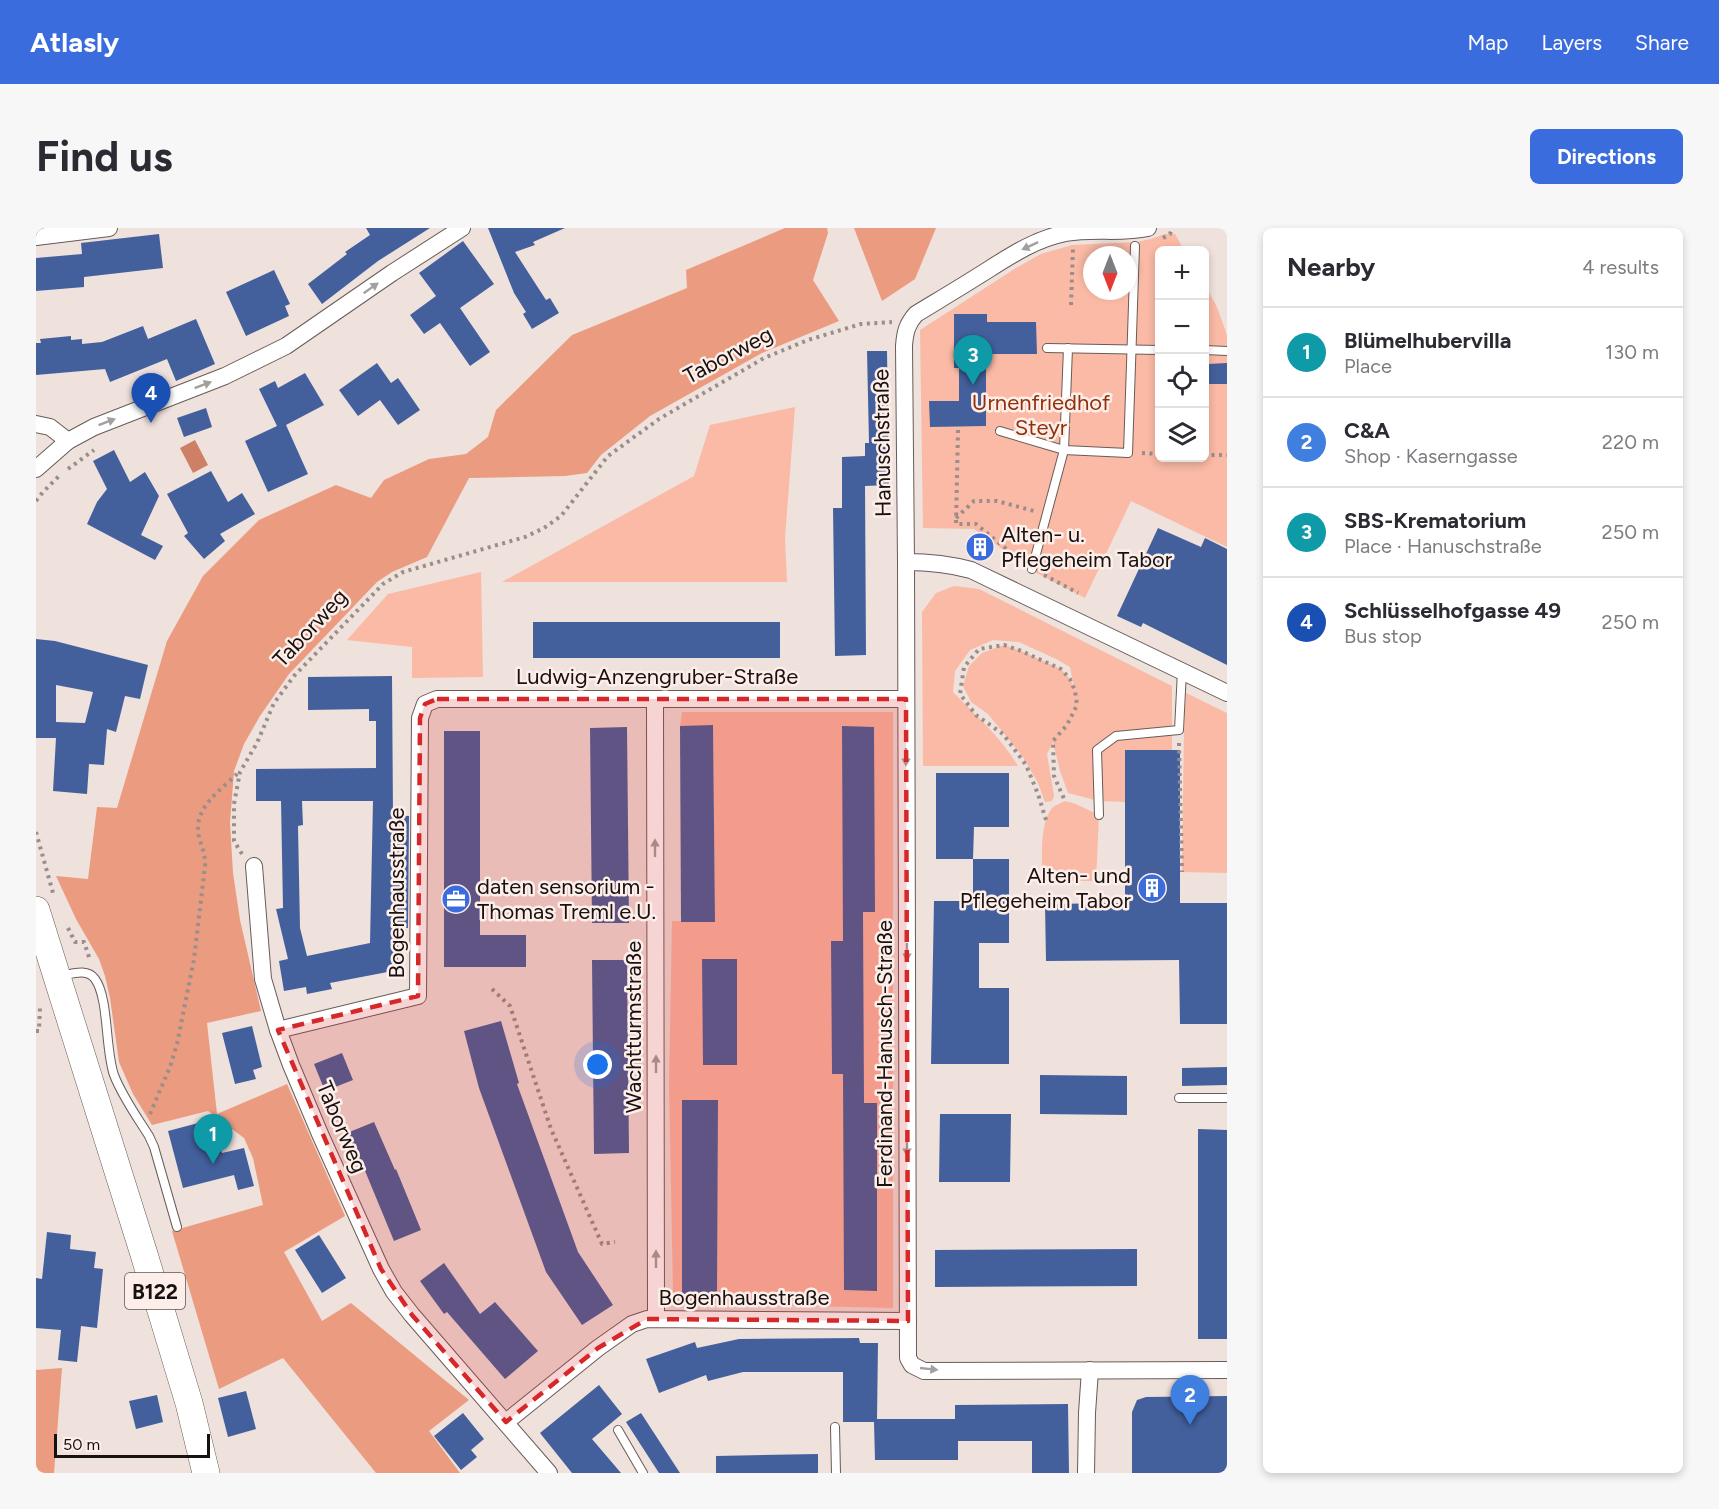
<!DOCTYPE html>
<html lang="en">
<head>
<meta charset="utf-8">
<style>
  :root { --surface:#fff; --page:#f7f7f7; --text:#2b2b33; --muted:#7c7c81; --line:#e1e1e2; --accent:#3b6cdd }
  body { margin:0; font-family:Figtree,sans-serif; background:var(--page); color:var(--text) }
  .controls { position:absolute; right:18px; top:18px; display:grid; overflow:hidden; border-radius:9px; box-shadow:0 3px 9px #0003 }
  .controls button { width:54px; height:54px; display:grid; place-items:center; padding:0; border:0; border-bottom:2px solid var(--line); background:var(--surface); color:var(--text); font:30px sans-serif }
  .compass { position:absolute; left:1047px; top:18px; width:54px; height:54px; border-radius:50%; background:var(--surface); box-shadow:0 3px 9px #0003; rotate:180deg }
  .scale { position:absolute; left:18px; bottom:15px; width:156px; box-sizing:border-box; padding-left:6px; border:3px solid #171210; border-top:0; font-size:16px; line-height:21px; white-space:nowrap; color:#171210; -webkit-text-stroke:4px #fdeee9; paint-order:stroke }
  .you { position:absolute; left:562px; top:837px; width:21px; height:21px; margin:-15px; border:4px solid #fff; border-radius:50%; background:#1a73e8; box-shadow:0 0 0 9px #1a73e833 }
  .badge { display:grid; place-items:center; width:39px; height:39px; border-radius:50%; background:var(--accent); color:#fff; font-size:20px; font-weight:700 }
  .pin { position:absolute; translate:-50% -50px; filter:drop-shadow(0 2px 3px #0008) }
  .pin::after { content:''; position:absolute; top:32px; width:21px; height:18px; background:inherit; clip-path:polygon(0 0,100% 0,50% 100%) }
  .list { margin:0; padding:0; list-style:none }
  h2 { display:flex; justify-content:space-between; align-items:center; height:78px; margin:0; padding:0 24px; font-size:26px }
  h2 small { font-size:20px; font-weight:400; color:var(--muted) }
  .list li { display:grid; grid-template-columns:39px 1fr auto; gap:18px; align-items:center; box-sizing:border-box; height:90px; padding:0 24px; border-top:2px solid var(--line) }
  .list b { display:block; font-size:22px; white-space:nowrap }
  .list p { margin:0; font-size:20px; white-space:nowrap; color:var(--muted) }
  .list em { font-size:20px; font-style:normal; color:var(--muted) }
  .icon { flex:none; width:33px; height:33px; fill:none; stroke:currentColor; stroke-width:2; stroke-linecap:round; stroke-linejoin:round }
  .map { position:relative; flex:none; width:1191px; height:1245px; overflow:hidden; border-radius:9px }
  header { display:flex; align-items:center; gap:36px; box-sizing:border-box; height:84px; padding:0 30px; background:var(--accent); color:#fff }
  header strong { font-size:28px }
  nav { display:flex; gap:33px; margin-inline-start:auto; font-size:21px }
  .intro { display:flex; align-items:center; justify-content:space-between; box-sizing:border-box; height:144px; padding:0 36px }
  h1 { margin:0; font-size:42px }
  .button { padding:15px 27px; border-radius:9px; background:var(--accent); color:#fff; font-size:21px; font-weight:700 }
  main { display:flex; gap:36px; padding:0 36px }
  aside { flex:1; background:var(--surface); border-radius:9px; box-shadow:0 3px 9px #0003 }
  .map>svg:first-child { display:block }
  .green { fill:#fabaa5; fill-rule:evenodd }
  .forest { fill:#eb9b7f }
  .water { fill:#cd8065 }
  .building { fill:#43609d; fill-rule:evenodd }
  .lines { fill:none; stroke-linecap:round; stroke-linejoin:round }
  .lane-casing { stroke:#685c58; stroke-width:10 }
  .street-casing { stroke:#685c58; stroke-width:18 }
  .primary-casing { stroke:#685c58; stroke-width:28 }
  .path { stroke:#998e8b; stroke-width:4; stroke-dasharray:3 4.5; stroke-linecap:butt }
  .lane { stroke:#fff; stroke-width:8 }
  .street { stroke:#fff; stroke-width:16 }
  .primary { stroke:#fff; stroke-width:27 }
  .oneway { fill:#a2a09f }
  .marked { fill:#d62828; fill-opacity:0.2; stroke:#d62828; stroke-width:4.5; stroke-dasharray:12 8; stroke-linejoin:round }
  .labels { text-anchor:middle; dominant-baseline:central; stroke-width:5; stroke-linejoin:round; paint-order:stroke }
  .shield { fill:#fdeee9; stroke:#5c5451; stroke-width:1.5 }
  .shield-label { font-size:21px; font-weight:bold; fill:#171210 }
  .street-label { font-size:22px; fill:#171210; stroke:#fdeee9 }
  .park-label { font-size:22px; fill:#8f320b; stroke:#fdeee9 }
  .poi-label { font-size:22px; fill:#171210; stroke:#fdeee9; text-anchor:start }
</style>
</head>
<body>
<header>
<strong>Atlasly</strong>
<nav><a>Map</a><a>Layers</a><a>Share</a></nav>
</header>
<div class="intro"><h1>Find us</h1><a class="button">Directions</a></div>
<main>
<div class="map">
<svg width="1191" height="1245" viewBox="0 0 1191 1245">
  <rect width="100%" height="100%" fill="#efe1dc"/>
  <g class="green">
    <path d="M1129 6H1139L1148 22H1124V230H1168L1169 57 1181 79 1191 107V319L1095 273 1049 370 997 343 938 301 887 300 884 102 980 40 1005 26 1036 17 1101 14 1115 11ZM1056 27H1092V63H1056Z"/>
    <polygon points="759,179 749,310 751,354 466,354 658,248 674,197"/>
    <polygon points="445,344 447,449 376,450 376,419 311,412 352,366"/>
    <path d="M918 358 943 361 1136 458V522L1089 523V574L1063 573 1032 565 1024 543 1017 514 1011 526 1018 568 1016 573 1009 574 1002 555 987 529 952 486 935 474 927 458 933 438 946 425 968 417 983 422 1025 441 1034 451 1038 459 1034 439 1020 431 983 414 957 412 934 422 919 443 917 464C940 488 965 509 982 538H887L886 384 900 365Z"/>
    <polygon points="1150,465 1191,485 1191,645 1146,644 1148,503"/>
    <polygon points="646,484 857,484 857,1080 646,1075 641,1072 637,1065 633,856 636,693 679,693 677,498 644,498"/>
    <path d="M1029 573 1040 576 1063 587 1060 653H1007C1006 633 1003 596 1016 580 1019 577 1025 575 1029 573Z"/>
  </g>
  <g class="forest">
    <polygon points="749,0 791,0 792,5 777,52 803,93 726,125 614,188 565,227 551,245 529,248 433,250 391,329 356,344 341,354 253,446 224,488 208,516 198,543 194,595 197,645 204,692 225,783 171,795 181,886 251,856 309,988 248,1024 286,1093 315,1075 433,1172 393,1203 424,1245 340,1245 247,1130 183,1161 136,1003 227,977 217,930 208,910 172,883 116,897 97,866 83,834 74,770 69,748 63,731 40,691 20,648 52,651 61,579 81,580 131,413 167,348 223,292 300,257 335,270 348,252 393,231 430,226 452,209 460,182 536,107 651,60 650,42"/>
    <polygon points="818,0 900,0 879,51 846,73"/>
    <polygon points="26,1140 18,1245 0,1245 0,1142"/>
  </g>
  <polygon class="water" points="159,212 172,237 157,245 144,220"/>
  <g class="building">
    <polygon points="330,0 394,0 342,33 286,76 272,56 311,26 309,24 334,7"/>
    <polygon points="452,0 529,0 497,14 499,17 479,24 510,72 514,70 523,85 496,101 487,86 490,84 478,65"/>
    <polygon points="123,6 127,40 48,49 48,59 0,63 0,30 46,26 45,15"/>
    <polygon points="427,13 458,56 424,80 454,124 434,138 404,95 388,106 374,87 400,68 383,45"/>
    <polygon points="238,42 254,76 249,78 253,88 210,108 190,64"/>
    <polygon points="918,86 951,86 951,94 1000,94 1001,126 950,126 950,198 894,199 893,173 923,173 923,140 918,140"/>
    <polygon points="160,91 179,136 140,153 131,131 74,154 69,141 0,147 0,115 5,115 4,111 35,108 35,112 46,111 46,116 66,114 107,98 112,111"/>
    <polygon points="831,123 851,123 853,257 829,258 830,427 799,428 797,280 806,280 806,229 829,228 829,215 833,215"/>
    <polygon points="341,135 355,155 362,150 384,182 362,197 344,172 322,188 303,162"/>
    <polygon points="1191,135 1191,156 1171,156 1172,136"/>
    <polygon points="269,145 288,177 250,197 272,246 232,264 209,213 241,198 223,161 239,153 242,160"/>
    <polygon points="170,180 176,199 148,209 141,190"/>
    <polygon points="78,222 94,254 109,244 123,268 105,307 127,318 119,332 51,296 61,274 71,261 57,233"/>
    <polygon points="175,243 192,274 206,265 219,286 184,306 189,313 168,331 148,308 152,305 131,266"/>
    <polygon points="1122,300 1165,319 1169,310 1191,321 1191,437 1107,395 1105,399 1081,388"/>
    <rect x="497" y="394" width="247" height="36"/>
    <path d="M0 411 19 413 112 437 104 471 89 468 80 504 71 501 68 537 53 536 51 566 17 563 20 510H0ZM20 457 57 464 49 495 20 494Z"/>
    <path d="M356 448 357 587 373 588 372 700H362V742L294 755 296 761 271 766 270 759 248 763 243 733 252 731 240 681 247 680 245 573H220V541L340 540V493H333V481L272 482V449ZM266 573H337L334 715 271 728 264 700 262 598 267 597Z"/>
    <polygon points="677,497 679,694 645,694 644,498"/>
    <polygon points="806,498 838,499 839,684 827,684 828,875 841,875 841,1063 808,1062 807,846 796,846 795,713 807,713"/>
    <polygon points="591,499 593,695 556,695 554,500"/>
    <polygon points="408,503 444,503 444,707 490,707 490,739 408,739"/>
    <polygon points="1089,522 1144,522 1144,675 1191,675 1191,796 1144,796 1143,732 1010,733 1009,676 1089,675"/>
    <polygon points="900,545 973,545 973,599 938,599 937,631 900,631"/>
    <polygon points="937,631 973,631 973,715 943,715 943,760 973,760 973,836 895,836 898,673 937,673"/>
    <polygon points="666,731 701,731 701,837 667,837"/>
    <polygon points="556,732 591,732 593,925 558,926"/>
    <polygon points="465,793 483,855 481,856 542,1024 577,1077 546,1097 510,1044 443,860 428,803"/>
    <polygon points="216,798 226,839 217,842 220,851 199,856 186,805"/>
    <polygon points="306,825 317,852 289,863 278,836"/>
    <polygon points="1191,839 1191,857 1146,858 1146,840"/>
    <polygon points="1004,847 1091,848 1091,887 1004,886"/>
    <polygon points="646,872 682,872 681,1066 646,1066"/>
    <polygon points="904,886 975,886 974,954 903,954"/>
    <polygon points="166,894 167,899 179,896 186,925 208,920 218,958 202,962 198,947 147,960 132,903"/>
    <polygon points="338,894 359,942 360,941 385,1002 358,1013 327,938 325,939 311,905"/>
    <polygon points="1162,901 1191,902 1191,1111 1162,1111"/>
    <polygon points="11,1004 35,1007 34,1021 60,1024 58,1040 67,1041 61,1100 45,1098 41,1134 22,1132 25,1102 0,1100 0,1050 6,1051"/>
    <polygon points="283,1007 310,1050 286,1065 259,1022"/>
    <polygon points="1101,1021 1101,1058 899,1059 899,1022"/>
    <polygon points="408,1035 444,1086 459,1074 502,1123 469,1151 411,1084 408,1086 384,1053"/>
    <polygon points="823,1110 824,1115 842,1115 841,1191 919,1191 919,1177 1032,1176 1033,1245 996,1245 996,1213 922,1213 922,1232 839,1232 838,1194 807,1194 807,1144 707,1144 672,1153 670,1147 623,1165 610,1131 659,1114 661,1120 703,1111"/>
    <polygon points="563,1157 586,1186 556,1211 585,1245 536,1245 504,1205"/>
    <polygon points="210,1163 220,1201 192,1209 182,1170"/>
    <polygon points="121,1167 127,1194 100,1201 93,1173"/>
    <polygon points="1191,1168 1191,1245 1096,1245 1096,1184 1101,1172 1110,1169"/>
    <polygon points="427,1185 448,1211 435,1222 441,1229 425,1242 398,1208"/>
    <polygon points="605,1185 644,1245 623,1245 590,1194"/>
    <polygon points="782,1226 782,1245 680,1245 680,1228"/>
  </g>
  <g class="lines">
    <g class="lane-casing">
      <g id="lane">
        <polyline points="1011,120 1124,122"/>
        <polyline points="1168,122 1191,123"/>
        <polyline points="964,203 1028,222 1092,225 1099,18"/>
        <polyline points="996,341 1028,222 1032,120"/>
        <polyline points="1063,587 1061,522 1080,508 1143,502 1146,443"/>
        <path d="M24 748C36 746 51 740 59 751 73 770 69 822 78 847 86 868 101 889 113 908L118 919 141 999"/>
        <polyline points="1143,870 1191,870"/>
        <polyline points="799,1199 800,1245"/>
        <polyline points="582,1202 607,1245"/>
      </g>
    </g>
    <g class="street-casing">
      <g id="street">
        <path d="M1112 0C1085 6 1057 0 1030 5 999 11 974 28 947 45 925 59 903 72 880 86 871 96 869 104 868 118L870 334 872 1130 876 1137 888 1143 1191 1142"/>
        <polyline points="0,9 73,0"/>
        <polyline points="0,196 14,199 32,213"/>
        <polyline points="0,241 32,213 58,199 189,148 250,118 356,45 426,0"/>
        <path d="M870 334C893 334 913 336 935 342L1191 465"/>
        <polyline points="619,471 620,1090"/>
        <polyline points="218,638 227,751 242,802 255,837 284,906 345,1041 358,1064 376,1087 513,1245"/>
        <polyline points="242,802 382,768 384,490 389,476 401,471 870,471"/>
        <polyline points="470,1194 562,1120 596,1096 611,1091 872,1093"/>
        <polyline points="1050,1245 1051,1185 1054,1142"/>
      </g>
    </g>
    <g class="primary-casing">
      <polyline id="primary" points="0,682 107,1023 153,1175 170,1245"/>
    </g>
    <g class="path">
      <polyline points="1127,10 1134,6 1136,0"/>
      <polyline points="1035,77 1037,21"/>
      <polyline points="922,202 920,296 940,296 984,332"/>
      <polyline points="1106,225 1124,226"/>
      <polyline points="1122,226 1124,196"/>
      <polyline points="1168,227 1191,227"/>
      <polyline points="32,241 58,222"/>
      <polyline points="0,273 7,264 24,247"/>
      <polyline points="920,290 938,273 961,273 998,283"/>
      <polyline points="1008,347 1042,365"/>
      <polyline points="1143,515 1146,644"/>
      <polyline points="1010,592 1002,566 990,537 967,506 940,487 924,466 928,439 943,421 968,417 983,422 1025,441 1034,451 1039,463 1041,477 1031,497 1017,513 1018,548 1029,573"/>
      <polyline points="0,604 17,665"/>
      <polyline points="206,626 198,613 198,576 204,544 221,515 238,475 258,448 347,356 367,344 489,309 508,300 525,288 572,228 623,191 728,130 772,112 825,96 856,94"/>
      <polyline points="32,700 39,714 48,714 54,732"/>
      <polyline points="456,761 474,778 515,901 566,1016 579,1014"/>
      <polyline points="0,803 3,803 4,779"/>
      <path d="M114 886 134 839 141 816 158 731 169 638C170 623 162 613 162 601 161 577 187 560 202 545"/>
    </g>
    <use href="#lane" class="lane"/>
    <use href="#street" class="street"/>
    <use href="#primary" class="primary"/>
  </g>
  <defs><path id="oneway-solid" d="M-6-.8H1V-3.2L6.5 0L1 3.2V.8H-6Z" transform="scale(1.5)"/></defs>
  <g class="oneway">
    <use href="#oneway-solid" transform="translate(994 18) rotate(155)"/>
    <use href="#oneway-solid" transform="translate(335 60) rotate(-35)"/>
    <use href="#oneway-solid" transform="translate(167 157) rotate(-21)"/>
    <use href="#oneway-solid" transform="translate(71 194) rotate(-21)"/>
    <use href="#oneway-solid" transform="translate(870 529) rotate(90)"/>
    <use href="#oneway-solid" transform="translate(619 620) rotate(-90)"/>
    <use href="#oneway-solid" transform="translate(871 724) rotate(90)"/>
    <use href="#oneway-solid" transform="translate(620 836) rotate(-90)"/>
    <use href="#oneway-solid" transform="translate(871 919) rotate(90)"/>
    <use href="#oneway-solid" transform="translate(620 1031) rotate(-90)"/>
    <use href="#oneway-solid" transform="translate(893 1141) rotate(6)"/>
  </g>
  <path class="marked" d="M401 471H870L872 1093 611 1091 562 1120 470 1194 376 1087 345 1041 242 802 382 768 384 490 389 476Z"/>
  <defs>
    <g id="building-disc" transform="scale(1.5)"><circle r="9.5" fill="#3b6cdd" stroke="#fdeee9"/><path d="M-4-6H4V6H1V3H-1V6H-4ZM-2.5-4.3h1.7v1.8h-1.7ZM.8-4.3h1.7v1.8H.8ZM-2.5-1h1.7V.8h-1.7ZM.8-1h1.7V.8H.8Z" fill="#fff"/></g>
    <g id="office-disc" transform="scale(1.5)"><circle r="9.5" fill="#3b6cdd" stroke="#fdeee9"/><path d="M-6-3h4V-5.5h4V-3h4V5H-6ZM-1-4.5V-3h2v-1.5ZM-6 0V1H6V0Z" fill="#fff"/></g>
  </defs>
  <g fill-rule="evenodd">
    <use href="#building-disc" x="944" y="319"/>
    <use href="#building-disc" x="1116" y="660"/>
    <use href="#office-disc" x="420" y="671"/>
  </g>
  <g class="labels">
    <rect class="shield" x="89" y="1045" width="60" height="36" rx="4.5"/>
    <g class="shield-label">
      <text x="119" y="1063">B122</text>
    </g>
    <g class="street-label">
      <text transform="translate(692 127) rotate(-28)">Taborweg</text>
      <text transform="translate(846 215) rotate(-91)">Hanuschstraße</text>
      <text transform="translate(274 400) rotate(-47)">Taborweg</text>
      <text x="621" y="448">Ludwig-Anzengruber-Straße</text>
      <text transform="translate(360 665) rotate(-90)">Bogenhausstraße</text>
      <text transform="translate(597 799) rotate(-90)">Wachtturmstraße</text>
      <text transform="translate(848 826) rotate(-90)">Ferdinand-Hanusch-Straße</text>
      <text transform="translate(306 899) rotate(67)">Taborweg</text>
      <text x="708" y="1069">Bogenhausstraße</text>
    </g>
    <g class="park-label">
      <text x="1005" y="174">Urnenfriedhof<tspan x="1005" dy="25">Steyr</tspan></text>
    </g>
    <g class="poi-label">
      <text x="965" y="306">Alten- u.<tspan x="965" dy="25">Pflegeheim Tabor</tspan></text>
      <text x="1095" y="647" text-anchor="end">Alten- und<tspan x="1095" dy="25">Pflegeheim Tabor</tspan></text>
      <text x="441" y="658">daten sensorium -<tspan x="441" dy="25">Thomas Treml e.U.</tspan></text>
    </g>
  </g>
</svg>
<div class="controls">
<button>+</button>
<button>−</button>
<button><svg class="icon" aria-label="locate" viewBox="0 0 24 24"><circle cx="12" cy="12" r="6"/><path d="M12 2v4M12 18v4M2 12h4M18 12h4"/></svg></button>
<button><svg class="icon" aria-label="layers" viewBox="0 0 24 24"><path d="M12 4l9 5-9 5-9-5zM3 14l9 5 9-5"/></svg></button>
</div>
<svg class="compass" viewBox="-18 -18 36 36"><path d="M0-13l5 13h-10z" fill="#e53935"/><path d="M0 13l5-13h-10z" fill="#7c7c81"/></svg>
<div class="scale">50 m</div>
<div class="you"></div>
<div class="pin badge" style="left:177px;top:936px;background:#0f9aa8">1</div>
<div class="pin badge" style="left:1154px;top:1197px;background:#3f7fe0">2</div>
<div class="pin badge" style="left:937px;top:157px;background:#0f9aa8">3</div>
<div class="pin badge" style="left:115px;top:195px;background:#1a4fb4">4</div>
</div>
<aside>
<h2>Nearby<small>4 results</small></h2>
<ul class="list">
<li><span class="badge" style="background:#0f9aa8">1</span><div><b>Blümelhubervilla</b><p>Place</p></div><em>130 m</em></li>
<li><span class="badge" style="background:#3f7fe0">2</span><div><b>C&amp;A</b><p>Shop · Kaserngasse</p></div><em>220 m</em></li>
<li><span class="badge" style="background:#0f9aa8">3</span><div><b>SBS-Krematorium</b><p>Place · Hanuschstraße</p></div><em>250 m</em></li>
<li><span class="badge" style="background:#1a4fb4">4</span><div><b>Schlüsselhofgasse 49</b><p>Bus stop</p></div><em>250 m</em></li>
</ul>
</aside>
</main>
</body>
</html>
